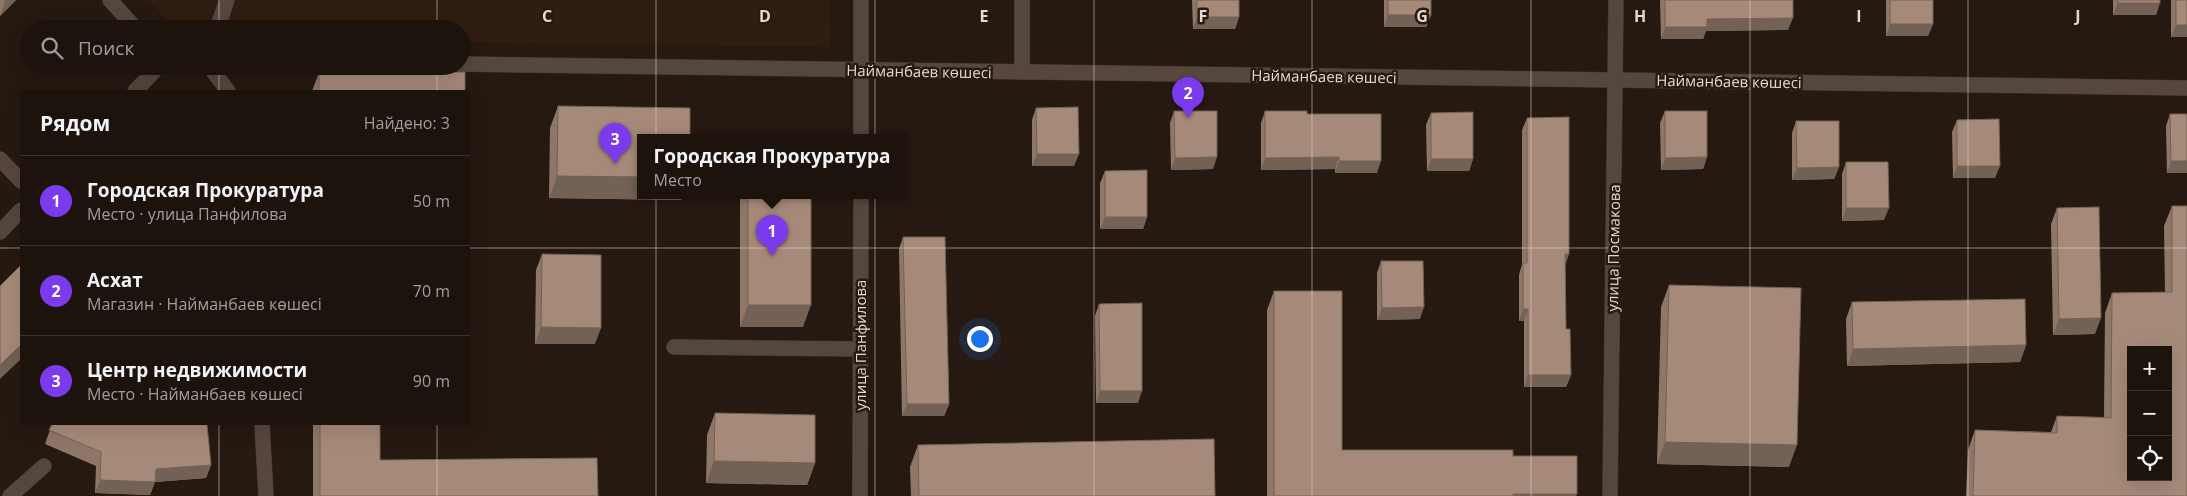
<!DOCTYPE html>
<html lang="ru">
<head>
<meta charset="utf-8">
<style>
  :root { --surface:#1c130d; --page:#251c16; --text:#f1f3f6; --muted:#a09e9d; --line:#3a322e; --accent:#7c3aed }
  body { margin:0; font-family:"Open Sans",sans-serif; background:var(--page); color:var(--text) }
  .controls { position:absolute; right:15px; bottom:15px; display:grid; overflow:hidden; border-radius:0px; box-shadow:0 5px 20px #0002 }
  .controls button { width:45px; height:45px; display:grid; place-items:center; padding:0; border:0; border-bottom:1px solid var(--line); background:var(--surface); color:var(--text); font:25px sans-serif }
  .you { position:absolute; left:979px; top:338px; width:18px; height:18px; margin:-12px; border:4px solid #fff; border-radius:50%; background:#1a73e8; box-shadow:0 0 0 8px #1a73e833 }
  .badge { display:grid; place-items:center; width:32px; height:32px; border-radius:50%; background:var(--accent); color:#fff; font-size:16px; font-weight:700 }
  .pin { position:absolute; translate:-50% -41px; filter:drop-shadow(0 1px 2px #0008) }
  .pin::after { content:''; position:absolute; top:26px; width:18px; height:15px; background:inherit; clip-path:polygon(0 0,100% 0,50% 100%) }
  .popup { position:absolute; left:637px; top:134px; width:270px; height:65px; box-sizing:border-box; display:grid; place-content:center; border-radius:0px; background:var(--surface); filter:drop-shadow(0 1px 4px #0005); font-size:16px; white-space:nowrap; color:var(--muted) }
  .popup b { font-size:19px; color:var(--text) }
  .popup::after { content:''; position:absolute; left:50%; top:100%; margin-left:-10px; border:10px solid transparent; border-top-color:var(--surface) }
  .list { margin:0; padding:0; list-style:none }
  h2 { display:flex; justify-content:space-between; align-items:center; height:65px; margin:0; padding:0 20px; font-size:21px }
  h2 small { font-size:16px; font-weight:400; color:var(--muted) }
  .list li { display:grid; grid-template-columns:32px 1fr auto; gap:15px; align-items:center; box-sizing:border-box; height:90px; padding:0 20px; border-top:1px solid var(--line) }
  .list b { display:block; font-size:19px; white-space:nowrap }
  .list p { margin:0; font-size:16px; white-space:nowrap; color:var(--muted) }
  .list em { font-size:16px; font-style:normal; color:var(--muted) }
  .icon { flex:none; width:28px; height:28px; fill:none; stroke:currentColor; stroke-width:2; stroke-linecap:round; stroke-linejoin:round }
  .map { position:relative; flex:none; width:2187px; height:496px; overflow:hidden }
  .search { position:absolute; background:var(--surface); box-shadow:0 5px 20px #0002; left:20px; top:20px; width:450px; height:55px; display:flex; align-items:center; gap:12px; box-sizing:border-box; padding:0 18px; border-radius:28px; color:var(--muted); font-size:19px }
  .panel { position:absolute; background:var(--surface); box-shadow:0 5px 20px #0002; left:20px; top:90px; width:450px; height:335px; border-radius:0px }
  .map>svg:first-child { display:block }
  .built { fill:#301d11 }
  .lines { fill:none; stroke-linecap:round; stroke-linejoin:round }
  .minor-casing { stroke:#3d342f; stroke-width:16 }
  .minor { stroke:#56473e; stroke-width:15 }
  .wall { fill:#8f7768 }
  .shaded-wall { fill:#746155 }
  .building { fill:#a68a79; stroke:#746155; fill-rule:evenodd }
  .grid { fill:none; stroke:#e2d9d3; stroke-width:1; stroke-opacity:0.55 }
  .labels { text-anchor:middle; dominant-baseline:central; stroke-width:5; stroke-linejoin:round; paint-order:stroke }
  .street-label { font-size:15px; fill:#e2d9d3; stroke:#261911 }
  .grid-label { font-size:16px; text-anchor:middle; font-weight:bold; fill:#e2d9d3; stroke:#261911; stroke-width:5; stroke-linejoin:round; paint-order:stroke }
</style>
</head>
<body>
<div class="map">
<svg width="2187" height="496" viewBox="0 0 2187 496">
  <rect width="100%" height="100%" fill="#261911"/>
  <polygon class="built" points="148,0 829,0 830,47 461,42 461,29 176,29"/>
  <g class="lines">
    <g class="minor-casing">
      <g id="minor">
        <polyline points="110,0 136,29"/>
        <polyline points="861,0 861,137"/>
        <polyline points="1022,0 1022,72"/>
        <polyline points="217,29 227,0"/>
        <polyline points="461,64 2187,88"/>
        <polyline points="209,66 228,91"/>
        <polyline points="135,91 159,66"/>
        <polyline points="0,159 21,181"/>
        <polyline points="0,232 21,210"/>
        <polyline points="674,347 860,349"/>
        <polyline points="262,424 266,496"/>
        <polyline points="10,496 44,466"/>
        <polyline points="860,496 861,195"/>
        <polyline points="1610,496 1616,0"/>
      </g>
    </g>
    <use href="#minor" class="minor"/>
  </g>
  <g class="wall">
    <polygon points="0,0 16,0 0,16"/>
    <polygon points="1192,0 1239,0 1239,17 1235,29 1193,29"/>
    <polygon points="1384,0 1431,0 1431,15 1426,27 1384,27"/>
    <polygon points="1660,0 1793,0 1788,30 1706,31 1703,39 1661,39"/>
    <polygon points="1886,0 1933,0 1933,24 1928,36 1886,36"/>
    <polygon points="2113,0 2160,0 2156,15 2113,15"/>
    <rect x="2171" y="0" width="16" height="37"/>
    <polygon points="319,73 465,91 312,91"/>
    <polygon points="558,106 641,195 683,195 681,200 549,198 550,128"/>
    <polygon points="1036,108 1074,166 1032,166 1032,120"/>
    <polygon points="1174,111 1213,169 1171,170 1170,123"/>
    <polygon points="1265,111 1307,114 1377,173 1335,173 1335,169 1261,170 1261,123"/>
    <polygon points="1665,111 1707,157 1703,169 1661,170 1660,123"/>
    <polygon points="1431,113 1473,159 1469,171 1427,171 1426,125"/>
    <polygon points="2170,114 2187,114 2187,173 2167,173 2166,126"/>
    <polygon points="1527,118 1565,266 1566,329 1571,375 1566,387 1524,387 1524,321 1519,321 1519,275 1522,264 1522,130"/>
    <polygon points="1957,120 1995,178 1953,178 1952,132"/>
    <polygon points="1796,121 1839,167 1834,179 1792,180 1792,133"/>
    <polygon points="1846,162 1884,220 1842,221 1842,174"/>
    <polygon points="1105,171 1147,217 1143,229 1100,229 1100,183"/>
    <polygon points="740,195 811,195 803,327 740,327"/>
    <polygon points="2172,206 2187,496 1966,496 1968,450 1975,430 2051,432 2057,416 2104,417 2105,313 2112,293 2165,292 2164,226"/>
    <polygon points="2057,208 2095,334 2053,335 2051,224"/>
    <polygon points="903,237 949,404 944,416 902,416 899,249"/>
    <polygon points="542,254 595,344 535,344 536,270"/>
    <polygon points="1381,261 1420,319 1377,320 1377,273"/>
    <polygon points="1669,285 1789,467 1657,464 1661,307"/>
    <polygon points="1274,291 1342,450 1513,456 1577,494 1576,496 1267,496 1267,310"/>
    <polygon points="1852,302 2026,345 2020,362 1847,366 1846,319"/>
    <polygon points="1099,304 1138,403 1096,403 1095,316"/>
    <polygon points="715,413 815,463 807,485 706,483 707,435"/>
    <polygon points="52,424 211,465 206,478 155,482 150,495 95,493 96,466 45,444"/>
    <polygon points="313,424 380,424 380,460 598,496 313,496"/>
    <polygon points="918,445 1215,496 911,496 910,467"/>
  </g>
  <g class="shaded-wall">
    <polygon points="6,0 16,0 0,16 5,1"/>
    <polygon points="2118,3 2160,3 2156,15 2113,15"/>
    <polygon points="1388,15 1431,15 1426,27 1384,27"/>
    <polygon points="1197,17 1239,17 1235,29 1193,29"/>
    <polygon points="1793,18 1788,30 1706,31 1703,39 1661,39 1665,27 1707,19"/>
    <polygon points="1890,24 1933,24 1928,36 1886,36"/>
    <polygon points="2176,25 2187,25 2187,37 2171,37"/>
    <polygon points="1037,154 1079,154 1074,166 1032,166"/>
    <polygon points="1217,157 1213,169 1171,170 1175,158"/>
    <polygon points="1339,157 1335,169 1261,170 1265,158"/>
    <polygon points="1707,157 1703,169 1661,170 1665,158"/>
    <polygon points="1431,159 1473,159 1469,171 1427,171"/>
    <polygon points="1339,161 1381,161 1377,173 1335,173"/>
    <polygon points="2171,161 2187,161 2187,173 2167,173"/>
    <polygon points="1957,166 2000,166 1995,178 1953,178"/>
    <polygon points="1839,167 1834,179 1792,180 1797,168"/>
    <polygon points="557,176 641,177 641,195 683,195 681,200 549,198"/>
    <polygon points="1846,208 1889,208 1884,220 1842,221"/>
    <polygon points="1105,217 1147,217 1143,229 1100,229"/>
    <polygon points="1565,254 1569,254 1565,266"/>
    <polygon points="748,305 811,305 803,327 740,327"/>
    <polygon points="1424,307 1420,319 1377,320 1382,308"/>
    <polygon points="1523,309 1528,309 1524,321 1519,321"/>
    <polygon points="2101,318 2095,334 2053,335 2059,319"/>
    <polygon points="541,327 601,328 595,344 535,344"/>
    <polygon points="21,345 21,359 0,379 0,365"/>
    <polygon points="2026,345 2020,362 1847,366 1853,349"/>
    <polygon points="1528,375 1571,375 1566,387 1524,387"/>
    <polygon points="1100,391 1142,391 1138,403 1096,403"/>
    <polygon points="907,404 949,404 944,416 902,416"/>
    <polygon points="1665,442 1797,445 1789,467 1657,464"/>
    <polygon points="714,461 815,463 807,485 706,483"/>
    <polygon points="211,465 206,478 155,482 150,495 95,493 100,480 156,469"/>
    <polygon points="1513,494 1577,494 1576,496 1512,496"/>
  </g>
  <g class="building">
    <rect x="1197" y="0" width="42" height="17"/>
    <rect x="1388" y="0" width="43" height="15"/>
    <polygon points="1665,0 1793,0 1793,18 1707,19 1707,27 1665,27"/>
    <rect x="1890" y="0" width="43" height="24"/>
    <rect x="2118" y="0" width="42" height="3"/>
    <rect x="2176" y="0" width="11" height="25"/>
    <polygon points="465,72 465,91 319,91 319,73"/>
    <polygon points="558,106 690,108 690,137 641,137 641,177 557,176"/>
    <polygon points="1078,107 1079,154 1037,154 1036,108"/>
    <polygon points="1174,111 1217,111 1217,157 1175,158"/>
    <polygon points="1265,111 1307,111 1307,114 1381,114 1381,161 1339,161 1339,157 1265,158"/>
    <polygon points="1665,111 1707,111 1707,157 1665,158"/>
    <polygon points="1473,112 1473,159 1431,159 1431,113"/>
    <polygon points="2170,114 2187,114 2187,161 2171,161"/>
    <polygon points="1569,117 1569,254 1565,254 1566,329 1570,329 1571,375 1528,375 1528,309 1523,309 1523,263 1527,263 1527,118"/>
    <polygon points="1999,119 2000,166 1957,166 1957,120"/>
    <polygon points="1796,121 1839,121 1839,167 1797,168"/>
    <polygon points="1846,162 1888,162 1889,208 1846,208"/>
    <polygon points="1147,170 1147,217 1105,217 1105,171"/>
    <rect x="748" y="195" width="63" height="110"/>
    <path d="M2172 206H2187V496H1973L1975 430 2057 433V416L2111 418 2112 293 2172 292ZM2131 350H2168V477H2131Z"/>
    <polygon points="2099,207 2101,318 2059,319 2057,208"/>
    <polygon points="903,237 945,237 949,404 907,404"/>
    <polygon points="542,254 601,255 601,328 541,327"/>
    <polygon points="1381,261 1423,261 1424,307 1382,308"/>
    <polygon points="21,265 21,345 0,365 0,286"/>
    <polygon points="1669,285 1801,288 1797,445 1665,442"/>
    <polygon points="1274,291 1342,291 1342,450 1513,450 1513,456 1577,456 1577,494 1513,494 1513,496 1274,496"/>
    <polygon points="2025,299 2026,345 1853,349 1852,302"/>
    <polygon points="1142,303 1142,391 1100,391 1099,304"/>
    <polygon points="715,413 815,415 815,463 714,461"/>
    <polygon points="52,424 207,424 211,465 156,469 155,482 100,480 101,452 49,430"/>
    <polygon points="320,424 380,424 380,460 597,458 598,496 320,496"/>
    <polygon points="1214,439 1215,496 919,496 918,445"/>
  </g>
  <path class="grid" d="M219 0V29M437 0V29M656 0V496M875 0V496M1094 0V496M1312 0V496M1531 0V496M1750 0V496M1968 0V496M219 66V91M437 66V91M0 248H21M469 248H2187M219 424V496M437 424V496"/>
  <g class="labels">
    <g class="street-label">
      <text transform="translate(919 71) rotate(1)">Найманбаев көшесі</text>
      <text transform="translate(1324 76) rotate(1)">Найманбаев көшесі</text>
      <text transform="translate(1729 81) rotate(1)">Найманбаев көшесі</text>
      <text transform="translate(1613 248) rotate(-89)">улица Посмакова</text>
      <text transform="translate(860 345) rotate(-90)">улица Панфилова</text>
    </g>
  </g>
  <g class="grid-label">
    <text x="547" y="22">C</text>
    <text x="765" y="22">D</text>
    <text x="984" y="22">E</text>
    <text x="1203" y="22">F</text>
    <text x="1422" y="22">G</text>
    <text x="1640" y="22">H</text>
    <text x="1859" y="22">I</text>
    <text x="2078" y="22">J</text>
  </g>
</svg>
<div class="controls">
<button>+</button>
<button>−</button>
<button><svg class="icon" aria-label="locate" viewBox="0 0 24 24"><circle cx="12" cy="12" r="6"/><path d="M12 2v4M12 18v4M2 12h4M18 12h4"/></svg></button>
</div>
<div class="you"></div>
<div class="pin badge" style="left:772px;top:256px">1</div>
<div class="popup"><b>Городская Прокуратура</b>Место</div>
<div class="pin badge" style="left:1188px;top:118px">2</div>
<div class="pin badge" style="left:615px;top:164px">3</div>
<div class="search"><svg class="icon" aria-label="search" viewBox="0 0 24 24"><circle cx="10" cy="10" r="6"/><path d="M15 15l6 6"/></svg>Поиск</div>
<section class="panel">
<h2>Рядом<small>Найдено: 3</small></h2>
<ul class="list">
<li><span class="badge">1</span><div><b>Городская Прокуратура</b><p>Место · улица Панфилова</p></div><em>50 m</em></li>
<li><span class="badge">2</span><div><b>Асхат</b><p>Магазин · Найманбаев көшесі</p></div><em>70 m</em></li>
<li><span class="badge">3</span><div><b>Центр недвижимости</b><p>Место · Найманбаев көшесі</p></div><em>90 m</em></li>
</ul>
</section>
</div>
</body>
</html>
